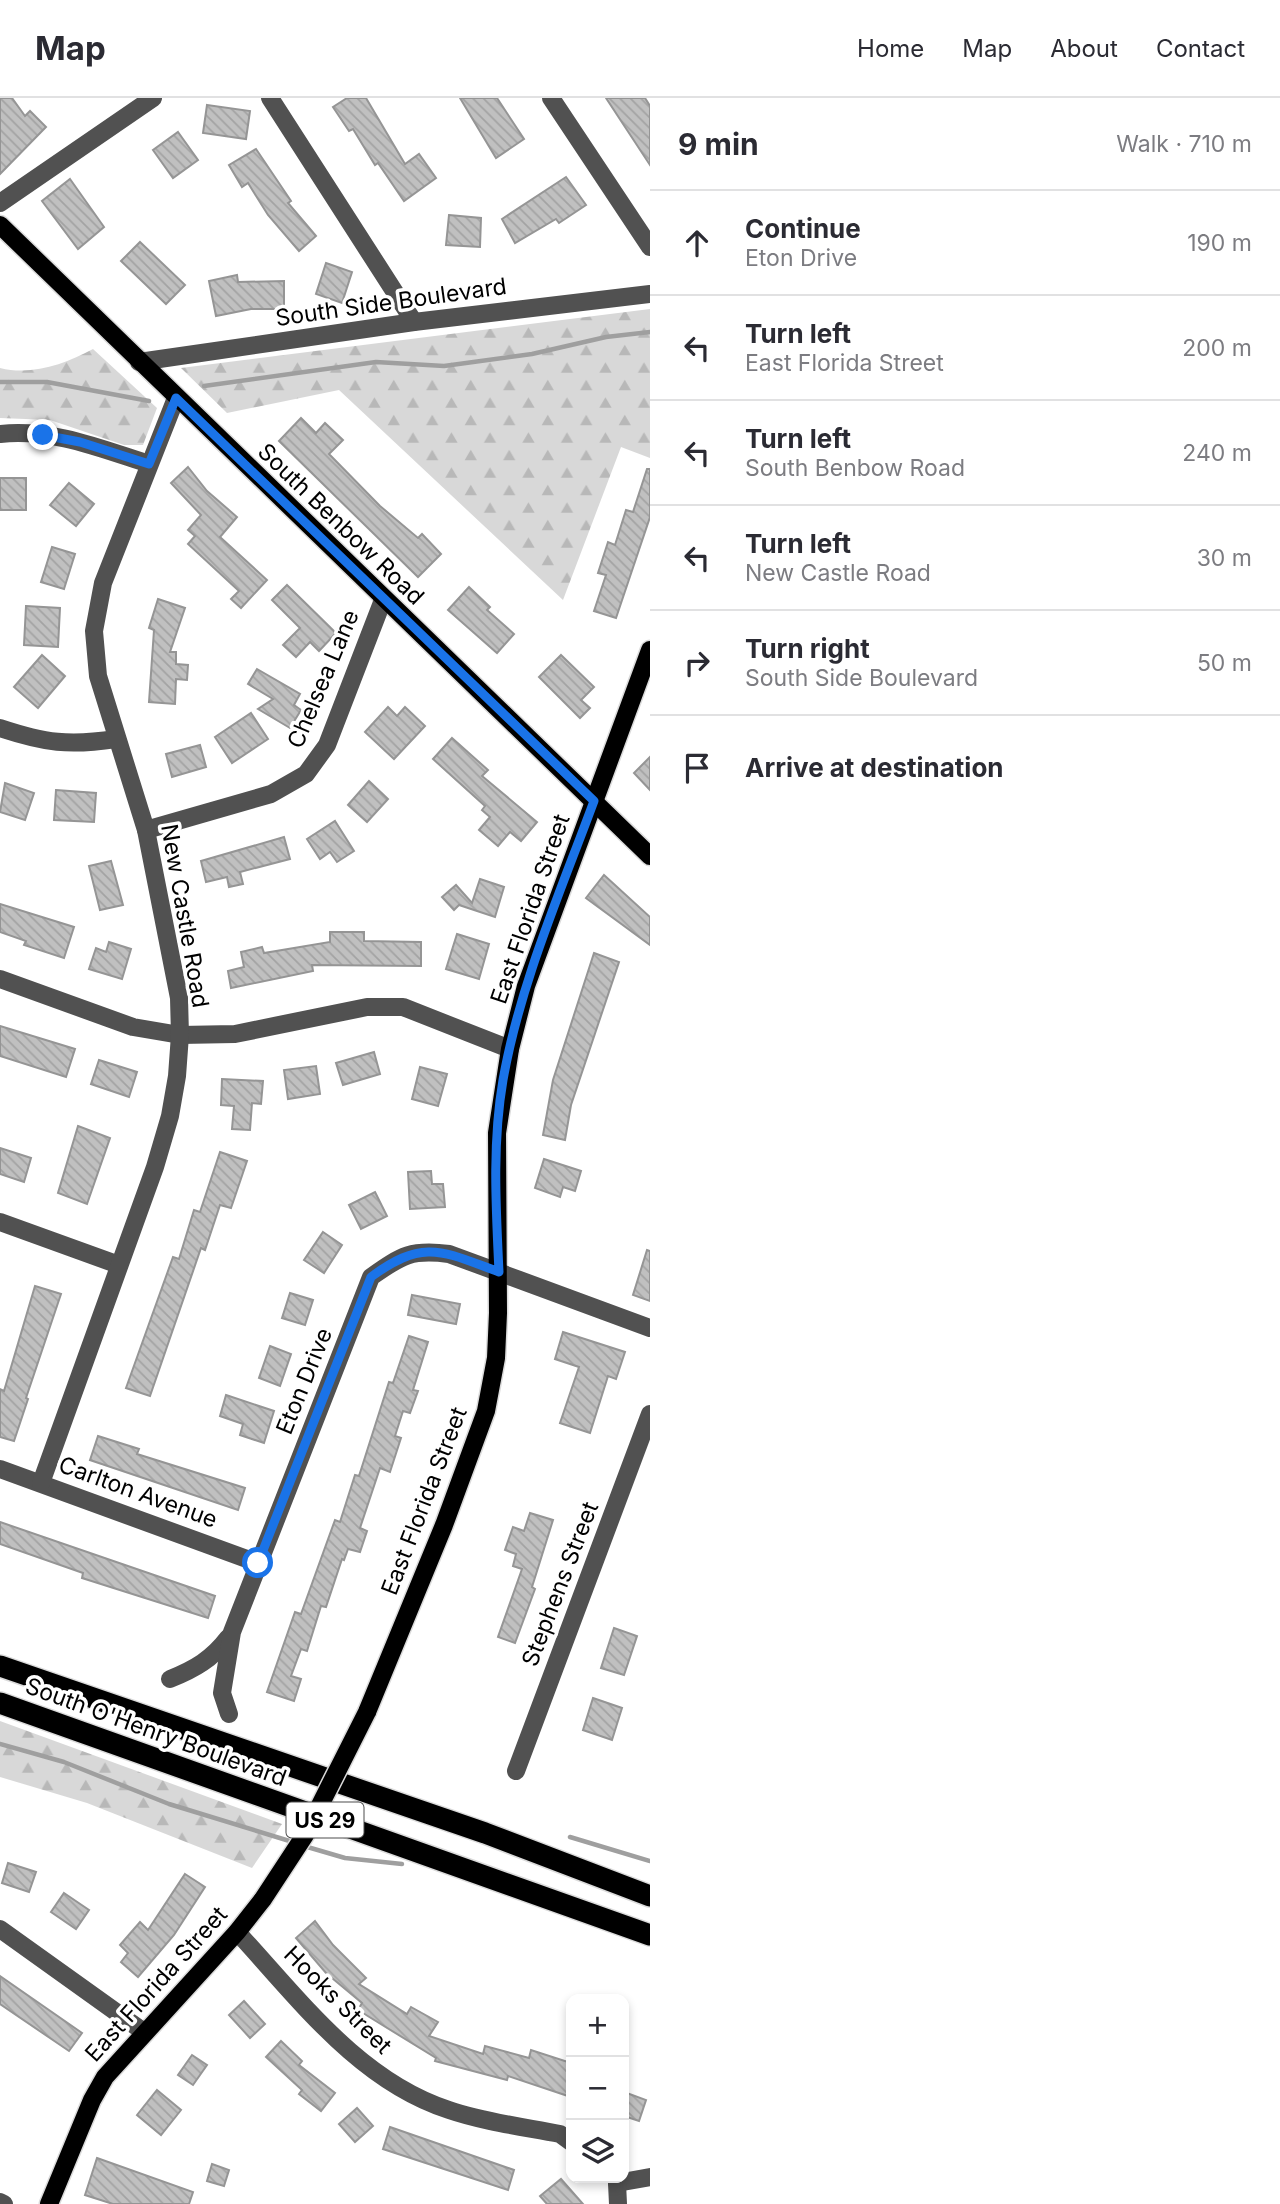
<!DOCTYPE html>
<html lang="en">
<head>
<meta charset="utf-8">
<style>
  :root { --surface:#fff; --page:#f7f7f7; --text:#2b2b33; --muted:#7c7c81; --line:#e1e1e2 }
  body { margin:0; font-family:Inter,sans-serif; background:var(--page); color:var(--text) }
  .controls { position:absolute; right:21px; bottom:21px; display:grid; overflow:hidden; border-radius:14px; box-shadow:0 4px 10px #0003 }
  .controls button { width:63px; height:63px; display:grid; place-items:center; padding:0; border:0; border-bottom:2px solid var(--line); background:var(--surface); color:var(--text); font:35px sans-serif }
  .stop { position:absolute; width:21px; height:21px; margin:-16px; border:5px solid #1a73e8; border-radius:50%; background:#fff }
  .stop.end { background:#1a73e8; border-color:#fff; box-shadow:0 2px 7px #0008 }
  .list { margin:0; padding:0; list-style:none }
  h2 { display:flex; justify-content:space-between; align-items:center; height:91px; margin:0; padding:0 28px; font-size:30px }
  h2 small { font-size:23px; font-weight:400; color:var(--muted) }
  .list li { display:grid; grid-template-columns:46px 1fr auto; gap:21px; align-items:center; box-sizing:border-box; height:105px; padding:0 28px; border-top:2px solid var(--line) }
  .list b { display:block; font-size:26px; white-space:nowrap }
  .list p { margin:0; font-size:23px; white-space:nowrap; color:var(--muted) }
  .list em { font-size:23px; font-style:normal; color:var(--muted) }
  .icon { flex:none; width:38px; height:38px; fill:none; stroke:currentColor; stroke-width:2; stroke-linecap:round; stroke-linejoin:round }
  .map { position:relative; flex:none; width:650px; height:2106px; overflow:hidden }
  header { display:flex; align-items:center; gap:42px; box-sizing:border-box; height:98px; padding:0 35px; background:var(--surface); border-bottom:2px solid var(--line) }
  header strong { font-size:33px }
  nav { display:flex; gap:38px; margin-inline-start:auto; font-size:24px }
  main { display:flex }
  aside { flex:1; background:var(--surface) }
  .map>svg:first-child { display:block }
  .forest { fill:url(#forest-firs) }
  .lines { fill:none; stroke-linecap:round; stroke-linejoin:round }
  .stream { stroke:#9f9f9f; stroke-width:4.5 }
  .building { fill:url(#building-back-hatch); stroke:#959595; stroke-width:2 }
  .major-casing { stroke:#dbdbdb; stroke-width:21 }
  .highway-casing { stroke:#dbdbdb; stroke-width:24 }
  .minor { stroke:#515151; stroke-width:18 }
  .major { stroke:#000; stroke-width:18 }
  .highway { stroke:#000; stroke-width:21 }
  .major-bridge-casing { stroke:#dbdbdb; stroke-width:21; stroke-linecap:butt }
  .major-bridge { stroke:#000; stroke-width:18 }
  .route { stroke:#1a73e8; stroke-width:9 }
  .labels { text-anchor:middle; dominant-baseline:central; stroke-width:7; stroke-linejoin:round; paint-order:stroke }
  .shield { fill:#fff; stroke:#4c4c4c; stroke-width:2 }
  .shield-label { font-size:21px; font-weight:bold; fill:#000 }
  .street-label { font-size:23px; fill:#000; stroke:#fff }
</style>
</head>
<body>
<header>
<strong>Map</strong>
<nav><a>Home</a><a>Map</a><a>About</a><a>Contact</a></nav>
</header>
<main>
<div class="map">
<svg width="650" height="2106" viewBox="0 0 650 2106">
  <defs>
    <pattern id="forest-firs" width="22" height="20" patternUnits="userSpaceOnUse" patternTransform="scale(1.75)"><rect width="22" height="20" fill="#d8d8d8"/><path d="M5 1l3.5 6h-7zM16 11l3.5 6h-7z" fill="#b8b8b8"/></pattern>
    <pattern id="building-back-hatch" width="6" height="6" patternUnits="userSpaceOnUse" patternTransform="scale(1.75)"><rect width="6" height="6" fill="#c0c0c0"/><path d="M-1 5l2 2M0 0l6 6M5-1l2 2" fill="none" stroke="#a3a3a3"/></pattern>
  </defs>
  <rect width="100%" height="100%" fill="#fff"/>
  <g class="forest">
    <polygon points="650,211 650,360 621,349 563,502 339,292 227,315 181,270"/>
    <path d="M93 251 157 310 143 347H124L50 322 0 320V270C32 278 65 266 93 251Z"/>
    <polygon points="0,1623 282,1726 252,1770 87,1705 0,1679"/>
  </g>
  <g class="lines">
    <g class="stream">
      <polyline points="0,284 47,284 149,303"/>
      <polyline points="204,288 376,264 444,268 532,256 606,239 650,234"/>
      <polyline points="0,1646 64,1664 169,1706 296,1745"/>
      <polyline points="570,1739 650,1763"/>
      <polyline points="304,1748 345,1760 402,1766"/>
    </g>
  </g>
  <g class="building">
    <polygon points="0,0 12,0 25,18 30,13 46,29 0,76"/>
    <polygon points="347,0 366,0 405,66 419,56 436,80 404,103 378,65 375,67 353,31 349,33 333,9"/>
    <polygon points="460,0 497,0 524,41 496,60"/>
    <polygon points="606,0 645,0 650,8 650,67"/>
    <polygon points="207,7 250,13 246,41 203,35"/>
    <polygon points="178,34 198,62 173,80 153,52"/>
    <polygon points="256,51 291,103 288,105 316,138 299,153 268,117 248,85 242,89 229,67"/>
    <polygon points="566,79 586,107 559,125 556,121 515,145 502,121"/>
    <polygon points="70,81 104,129 78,151 42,103"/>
    <polygon points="449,117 481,120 480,149 446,147"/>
    <polygon points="140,144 185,187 166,206 121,163"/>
    <polygon points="326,165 352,174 342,205 316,196"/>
    <polygon points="237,177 238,184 284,183 284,211 251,211 216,218 209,183"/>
    <polygon points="301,320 316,335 325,325 343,342 329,356 380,408 418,440 422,436 441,456 418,479 279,343"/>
    <polygon points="188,369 207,393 237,419 220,439 267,482 241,510 231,501 239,493 188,446 195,438 188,432 201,417 171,385"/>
    <polygon points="647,371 650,371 650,419 616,520 594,513 606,477 598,475 608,444 615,447 626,412 633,414"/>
    <rect x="0" y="380" width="26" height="32"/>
    <polygon points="69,385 94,406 76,428 50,407"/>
    <polygon points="52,449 75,456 64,491 41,484"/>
    <polygon points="287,487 336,535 319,553 310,544 296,559 283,547 300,530 272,502"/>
    <polygon points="469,489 490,509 487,512 514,536 497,555 448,512"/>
    <polygon points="158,501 185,510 170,554 176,554 176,566 188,567 187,582 176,581 175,606 149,604 154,532 149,530"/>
    <polygon points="26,508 60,510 58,549 24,547"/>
    <polygon points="42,557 65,578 38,610 14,589"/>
    <polygon points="561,557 594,589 581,602 590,610 580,620 539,579"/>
    <polygon points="257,571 300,596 294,607 301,612 290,630 258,611 273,601 248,586"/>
    <polygon points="388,609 397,618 405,609 425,628 394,661 365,634"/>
    <polygon points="251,615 268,641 232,665 215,639"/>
    <polygon points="452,640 488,672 482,678 537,724 521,743 510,734 498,748 479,732 490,719 482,712 485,708 433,661"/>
    <polygon points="200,647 206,669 172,679 166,656"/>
    <polygon points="650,659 650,692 634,675"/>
    <polygon points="369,683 388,701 367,724 348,707"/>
    <polygon points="5,685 34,695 25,722 0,714"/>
    <polygon points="56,692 96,695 94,724 54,722"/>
    <polygon points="335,723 354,753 337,764 330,754 320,761 307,741"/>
    <polygon points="284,739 290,761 240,774 243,786 229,789 227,779 206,784 201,763"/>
    <polygon points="111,763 123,807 100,812 89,768"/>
    <polygon points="604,777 650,819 650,847 586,800"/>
    <polygon points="480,781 504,789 495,819 459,807 454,812 442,799 456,787 472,805"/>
    <polygon points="0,806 74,829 64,860 24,847 26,843 0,834"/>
    <polygon points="330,834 364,834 364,843 421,844 421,868 312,867 313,873 231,890 228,873 244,869 241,854 262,849 264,855 330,844"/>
    <polygon points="457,836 489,846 479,881 446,871"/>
    <polygon points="109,844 131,851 122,881 89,871 96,850 106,854"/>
    <polygon points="594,855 619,864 571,1007 565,1042 543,1037 553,982"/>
    <polygon points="0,928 75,951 66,979 0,958"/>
    <polygon points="374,954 380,976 343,987 336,965"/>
    <polygon points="99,962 137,974 129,999 91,986"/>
    <polygon points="316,968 320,996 288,1001 284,972"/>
    <polygon points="420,969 447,976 438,1008 412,1001"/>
    <polygon points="222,981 263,983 261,1006 252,1005 250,1032 232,1031 234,1008 221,1007"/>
    <polygon points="78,1028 110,1040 87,1106 58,1095"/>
    <polygon points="0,1050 31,1060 24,1084 0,1076"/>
    <polygon points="220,1054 247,1063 231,1110 220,1107 205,1152 201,1150 150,1298 126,1290 173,1159 179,1161 194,1112 200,1114"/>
    <polygon points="544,1061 581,1073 575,1093 563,1089 560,1099 535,1090"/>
    <polygon points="431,1073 432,1086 443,1086 445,1109 410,1111 408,1074"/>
    <polygon points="375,1094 387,1118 361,1131 349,1107"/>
    <polygon points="323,1134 342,1147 324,1175 304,1162"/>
    <polygon points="647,1152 650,1153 650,1203 633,1197"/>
    <polygon points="35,1188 61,1196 26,1300 28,1301 14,1343 0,1339 0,1291 4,1293"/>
    <polygon points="290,1195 313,1202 305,1227 282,1220"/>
    <polygon points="412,1197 460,1206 456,1226 408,1217"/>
    <polygon points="563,1234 625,1254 616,1281 608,1278 590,1335 560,1325 579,1269 555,1261"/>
    <polygon points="409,1238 428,1244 413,1292 418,1293 410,1315 403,1313 395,1338 401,1340 390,1374 380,1370 360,1430 367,1433 360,1454 348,1451 344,1462 342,1461 326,1509 321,1508 307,1553 301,1551 291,1578 301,1581 294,1603 267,1594 295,1514 301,1516 335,1422 340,1424 355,1377 359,1378 389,1284 393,1285"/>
    <polygon points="270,1248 291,1256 280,1288 259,1280"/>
    <polygon points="226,1297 274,1313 264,1345 240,1337 243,1326 220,1318"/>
    <polygon points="98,1338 139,1351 137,1356 245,1390 238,1412 90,1362"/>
    <polygon points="530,1415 553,1422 532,1489 535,1491 515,1545 498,1539 522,1471 513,1468 516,1456 505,1452 513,1429 524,1433"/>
    <polygon points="0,1424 215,1498 208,1520 82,1480 83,1475 0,1446"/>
    <polygon points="614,1530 637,1538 624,1577 601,1570"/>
    <polygon points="593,1600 622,1610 612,1642 583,1632"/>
    <polygon points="8,1765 36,1774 29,1794 2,1785"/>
    <polygon points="185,1776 205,1789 174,1837 138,1879 121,1864 128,1855 120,1847 140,1824 148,1832"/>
    <polygon points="64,1795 89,1812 76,1831 51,1814"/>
    <polygon points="315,1823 333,1847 366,1880 359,1886 407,1916 411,1909 438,1924 429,1938 483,1956 485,1948 529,1960 531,1952 571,1965 571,1999 508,1978 507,1982 435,1963 436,1960 358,1912 362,1905 326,1875 296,1840"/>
    <polygon points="0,1878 82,1935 69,1953 0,1906"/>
    <polygon points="244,1903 265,1926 250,1940 229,1917"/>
    <polygon points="281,1943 302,1963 299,1967 335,1995 321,2013 299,1996 302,1992 266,1959"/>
    <polygon points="192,1957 207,1967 193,1987 178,1977"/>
    <polygon points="157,1992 181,2012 161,2037 137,2017"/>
    <polygon points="624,1994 646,2002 639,2023 624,2018"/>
    <polygon points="357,2010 373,2028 355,2044 339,2026"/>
    <polygon points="390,2029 514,2072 508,2092 383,2051"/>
    <polygon points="97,2060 193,2094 189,2106 113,2106 85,2097"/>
    <polygon points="212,2066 229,2072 224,2088 207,2083"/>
    <polygon points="561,2081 583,2106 547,2106 540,2098"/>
  </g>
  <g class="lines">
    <g class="major-casing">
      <g id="major">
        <polyline points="0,127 650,758"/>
        <polyline points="367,1614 444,1427 486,1313 496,1260 498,1215 497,1035 510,951 526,888 650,552"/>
        <polyline points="49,2106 92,2002 105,1979 237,1834 263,1801"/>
      </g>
    </g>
    <g class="highway-casing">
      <g id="highway">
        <polyline points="0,1568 485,1735 650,1798"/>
        <polyline points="0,1605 650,1837"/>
      </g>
    </g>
    <g class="minor">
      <polyline points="270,0 414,224"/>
      <polyline points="551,0 650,149"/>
      <polyline points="0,105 153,0"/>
      <polyline points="139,264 414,224 650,196"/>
      <path d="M0 336C51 330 102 351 149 366"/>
      <path d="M0 630C45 645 69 648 116 641"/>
      <polyline points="146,732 271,696 306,676 327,647 383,502"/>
      <polyline points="0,881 133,929 180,937 235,936 367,909 403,909 510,951"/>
      <polyline points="0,1124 119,1167"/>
      <polyline points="0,1371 258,1465"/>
      <polyline points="41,1385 155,1069 170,1018 177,978 180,937 179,900 146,732 98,578 94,533 103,485 176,300"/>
      <path d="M170 1581C195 1571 212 1561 228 1540"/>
      <path d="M229 1616 222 1595 232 1534 371 1179C402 1157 412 1151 449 1156L650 1230"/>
      <polyline points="516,1673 650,1316"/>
      <polyline points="0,1831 144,1934"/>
      <path d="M237 1834C299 1901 359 1983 449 2012 484 2024 524 2029 560 2036L571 2044"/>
      <polyline points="617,2085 650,2079"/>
      <polyline points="617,2085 618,2106"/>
      <polyline points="0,2104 4,2106"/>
    </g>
    <use href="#major" class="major"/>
    <use href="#highway" class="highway"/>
    <g class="major-bridge-casing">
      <polyline id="major-bridge" points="263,1801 305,1737 367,1614"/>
    </g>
    <use href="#major-bridge" class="major-bridge"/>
  </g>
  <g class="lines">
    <path class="route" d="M43 337 80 344 149 366 176 300 594 703C560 795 520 886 503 982 492 1046 496 1110 499 1174 442 1153 424 1140 371 1179L258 1465"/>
  </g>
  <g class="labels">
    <rect class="shield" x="286.5" y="1704.5" width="77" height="35" rx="5"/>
    <g class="shield-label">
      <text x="325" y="1722">US 29</text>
    </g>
    <g class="street-label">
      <text transform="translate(391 204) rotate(-8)">South Side Boulevard</text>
      <text transform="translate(341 426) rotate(44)">South Benbow Road</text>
      <text transform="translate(323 581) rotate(-67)">Chelsea Lane</text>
      <text transform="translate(530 811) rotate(-71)">East Florida Street</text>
      <text transform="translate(185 818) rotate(80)">New Castle Road</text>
      <text transform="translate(304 1283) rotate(-68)">Eton Drive</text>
      <text transform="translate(138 1394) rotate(20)">Carlton Avenue</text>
      <text transform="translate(424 1403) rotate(-69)">East Florida Street</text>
      <text transform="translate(560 1486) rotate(-69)">Stephens Street</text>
      <text transform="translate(156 1634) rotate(20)">South O'Henry Boulevard</text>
      <text transform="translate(156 1886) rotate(-48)">East Florida Street</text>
      <text transform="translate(338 1902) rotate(45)">Hooks Street</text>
    </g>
  </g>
</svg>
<div class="controls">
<button>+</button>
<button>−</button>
<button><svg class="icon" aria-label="layers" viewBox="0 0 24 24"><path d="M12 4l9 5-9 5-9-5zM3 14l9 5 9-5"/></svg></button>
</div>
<div class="stop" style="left:258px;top:1465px"></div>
<div class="stop end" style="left:43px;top:337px"></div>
</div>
<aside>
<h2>9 min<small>Walk · 710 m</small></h2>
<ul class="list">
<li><svg class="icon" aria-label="ahead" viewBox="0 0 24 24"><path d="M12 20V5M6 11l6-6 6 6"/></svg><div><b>Continue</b><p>Eton Drive</p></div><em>190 m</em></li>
<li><svg class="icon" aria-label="left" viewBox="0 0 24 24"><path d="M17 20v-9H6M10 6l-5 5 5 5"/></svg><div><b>Turn left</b><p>East Florida Street</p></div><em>200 m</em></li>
<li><svg class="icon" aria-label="left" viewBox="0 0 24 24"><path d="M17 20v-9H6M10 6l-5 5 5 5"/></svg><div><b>Turn left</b><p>South Benbow Road</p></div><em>240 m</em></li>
<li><svg class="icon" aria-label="left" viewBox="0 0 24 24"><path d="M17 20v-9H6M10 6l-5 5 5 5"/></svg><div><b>Turn left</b><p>New Castle Road</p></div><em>30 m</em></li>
<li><svg class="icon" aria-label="right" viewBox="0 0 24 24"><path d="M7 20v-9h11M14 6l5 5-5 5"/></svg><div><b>Turn right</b><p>South Side Boulevard</p></div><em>50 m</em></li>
<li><svg class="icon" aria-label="arrive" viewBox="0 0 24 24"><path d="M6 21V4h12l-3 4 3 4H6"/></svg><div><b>Arrive at destination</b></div></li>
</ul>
</aside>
</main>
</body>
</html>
